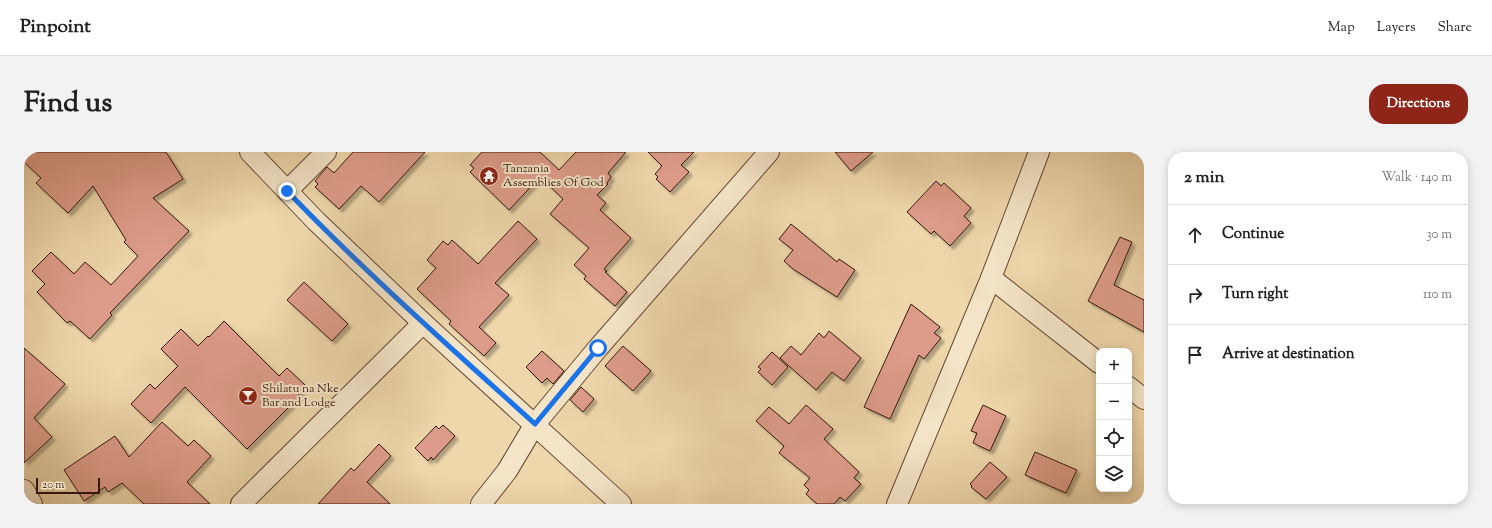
<!DOCTYPE html>
<html lang="en">
<head>
<meta charset="utf-8">
<style>
  :root { --surface:#fff; --page:#f2f2f2; --text:#202124; --muted:#757577; --line:#e0e0e0; --accent:#8f2418 }
  body { margin:0; font-family:"Sorts Mill Goudy",serif; background:var(--page); color:var(--text) }
  .controls { position:absolute; right:12px; bottom:12px; display:grid; overflow:hidden; border-radius:8px; box-shadow:0 2px 10px #0003 }
  .controls button { width:36px; height:36px; display:grid; place-items:center; padding:0; border:0; border-bottom:1px solid var(--line); background:var(--surface); color:var(--text); font:20px sans-serif }
  .scale { position:absolute; left:12px; bottom:10px; width:64px; box-sizing:border-box; padding-left:4px; border:2px solid #37180d; border-top:0; font-size:11px; line-height:14px; white-space:nowrap; color:#37180d; -webkit-text-stroke:3px #f4e5c8; paint-order:stroke }
  .stop { position:absolute; width:12px; height:12px; margin:-9px; border:3px solid #1a73e8; border-radius:50%; background:#fff }
  .stop.end { background:#1a73e8; border-color:#fff; box-shadow:0 1px 4px #0008 }
  .list { margin:0; padding:0; list-style:none }
  h2 { display:flex; justify-content:space-between; align-items:center; height:52px; margin:0; padding:0 16px; font-size:17px }
  h2 small { font-size:13px; font-weight:400; color:var(--muted) }
  .list li { display:grid; grid-template-columns:26px 1fr auto; gap:12px; align-items:center; box-sizing:border-box; height:60px; padding:0 16px; border-top:1px solid var(--line) }
  .list b { display:block; font-size:15px; white-space:nowrap }
  .list em { font-size:13px; font-style:normal; color:var(--muted) }
  .icon { flex:none; width:22px; height:22px; fill:none; stroke:currentColor; stroke-width:2; stroke-linecap:round; stroke-linejoin:round }
  .map { position:relative; flex:none; width:1120px; height:352px; overflow:hidden; border-radius:16px }
  header { display:flex; align-items:center; gap:24px; box-sizing:border-box; height:56px; padding:0 20px; background:var(--surface); border-bottom:1px solid var(--line) }
  header strong { font-size:19px }
  nav { display:flex; gap:22px; margin-inline-start:auto; font-size:14px }
  .intro { display:flex; align-items:center; justify-content:space-between; box-sizing:border-box; height:96px; padding:0 24px }
  h1 { margin:0; font-size:28px }
  .button { padding:10px 18px; border-radius:16px; background:var(--accent); color:#fff; font-size:14px; font-weight:700 }
  main { display:flex; gap:24px; padding:0 24px }
  aside { flex:1; background:var(--surface); border-radius:16px; box-shadow:0 2px 10px #0003 }
  .map>svg:first-child { display:block }
  .building { fill:#dd9c89; stroke:#37180d; filter:url(#shadow) }
  .lines { fill:none; stroke-linecap:round; stroke-linejoin:round }
  .minor-casing { stroke:#654834; stroke-width:22 }
  .minor { stroke:#f4e5c8; stroke-width:20 }
  .route { stroke:#1a73e8; stroke-width:5 }
  .labels { text-anchor:middle; dominant-baseline:central; stroke-width:4; stroke-linejoin:round; paint-order:stroke }
  .poi-label { font-size:12px; fill:#37180d; stroke:#f4e5c8; text-anchor:start }
</style>
</head>
<body>
<header>
<strong>Pinpoint</strong>
<nav><a>Map</a><a>Layers</a><a>Share</a></nav>
</header>
<div class="intro"><h1>Find us</h1><a class="button">Directions</a></div>
<main>
<div class="map">
<svg width="1120" height="352" viewBox="0 0 1120 352">
  <defs>
    <filter id="shadow"><feDropShadow dx="3.5" dy="3.5" stdDeviation="1" flood-color="#0004"/></filter>
  </defs>
  <rect width="100%" height="100%" fill="#eed7ab"/>
  <filter id="stains"><feTurbulence type="fractalNoise" baseFrequency=".005" numOctaves="4"/><feColorMatrix values="0 0 0 0 .2 0 0 0 0 .09 0 0 0 0 .02 0 0 0 .5 -.17"/></filter>
  <radialGradient id="worn" r=".72"><stop offset=".6" stop-color="#630" stop-opacity="0"/><stop offset="1" stop-color="#630" stop-opacity=".3"/></radialGradient>
  <g class="building">
    <polygon points="0,0 142,0 159,27 129,46 165,79 86,161 88,163 66,187 46,169 43,171 13,140 21,132 8,119 27,100 50,122 61,110 87,133 114,104 100,90 102,88 69,34 44,61 12,31 17,26 0,10"/>
    <polygon points="329,0 401,0 355,50 337,34 315,57 291,35 294,32 291,29 303,15 310,21"/>
    <polygon points="458,0 516,0 535,18 552,0 602,0 584,21 587,25 583,31 584,32 573,43 582,51 576,58 607,86 580,117 583,119 581,120 603,140 591,154 560,127 562,124 550,113 565,96 526,62 539,47 516,25 485,58 446,20 450,16 446,13"/>
    <polygon points="624,0 670,0 657,13 665,20 646,40 632,27 634,25 631,22 638,14"/>
    <polygon points="811,0 849,0 827,19"/>
    <polygon points="912,29 917,34 920,31 947,56 940,64 947,71 926,94 910,79 907,82 883,60"/>
    <polygon points="494,69 513,87 471,131 485,143 455,175 472,191 460,204 425,172 427,169 393,137 412,116 403,108 419,89 424,93 428,88 454,112"/>
    <polygon points="767,72 813,110 815,107 831,118 813,145 769,117 760,109 769,98 755,87"/>
    <polygon points="1096,85 1108,90 1090,133 1120,148 1120,180 1064,149"/>
    <polygon points="280,130 324,172 308,189 263,148"/>
    <polygon points="887,152 916,175 910,181 917,186 900,207 895,203 866,267 840,255"/>
    <polygon points="200,169 255,224 263,216 282,234 274,242 276,244 223,297 161,235 127,271 107,252 126,232 131,237 154,214 137,197 157,177 174,194 184,184 185,185"/>
    <polygon points="805,179 837,206 820,229 808,220 792,238 756,206 767,194 777,203 795,181 800,186"/>
    <polygon points="599,194 627,219 609,239 581,214"/>
    <polygon points="0,196 41,232 10,266 28,285 0,311"/>
    <polygon points="518,199 540,219 529,232 523,226 518,231 502,215"/>
    <polygon points="748,200 764,215 748,233 734,220 737,217 734,215"/>
    <polygon points="557,235 570,247 559,260 546,248"/>
    <polygon points="782,253 809,277 800,287 835,320 830,326 837,332 821,349 816,345 810,352 793,352 782,342 785,338 780,333 786,326 755,301 760,294 732,269 745,255 765,272"/>
    <polygon points="959,253 982,264 966,299 949,291 953,281 947,279"/>
    <polygon points="138,270 164,294 170,288 187,304 163,330 186,352 120,352 98,331 84,340 81,335 60,349 40,318 91,284 105,305"/>
    <polygon points="419,273 431,284 409,308 407,305 404,309 391,296 412,274 415,277"/>
    <polygon points="355,292 367,304 343,330 366,352 294,352 327,316 330,319"/>
    <polygon points="1011,300 1053,318 1042,341 1001,323"/>
    <polygon points="966,310 983,325 962,347 947,335 948,334 946,332"/>
  </g>
  <g class="lines">
    <g class="minor-casing">
      <g id="minor">
        <polyline points="226,0 292,69 399,171 597,352"/>
        <polyline points="263,39 302,0"/>
        <polyline points="967,126 1075,211"/>
        <polyline points="1105,235 1120,247"/>
        <polyline points="0,338 8,352"/>
        <polyline points="217,352 399,171"/>
        <polyline points="457,352 483,319 511,272 574,196 745,0"/>
        <polyline points="873,352 967,126 1015,0"/>
      </g>
    </g>
    <use href="#minor" class="minor"/>
  </g>
  <g class="lines">
    <path class="route" d="M263 39C342 121 427 196 511 272L574 196"/>
  </g>
  <defs>
    <g id="temple-disc" transform="scale(1)"><circle r="9.5" fill="#8f2418" stroke="#f4e5c8"/><path d="M0-6L5-2H3V0L6.5 2.5H4V6H1.5V3h-3V6H-4V2.5H-6.5L-3 0V-2H-5Z" fill="#fff"/></g>
    <g id="bar-disc" transform="scale(1)"><circle r="9.5" fill="#8f2418" stroke="#f4e5c8"/><path d="M-6-5H6L.8 .8V4.5H3.5V6h-7V4.5H-.8V.8Z" fill="#fff"/></g>
  </defs>
  <g fill-rule="evenodd">
    <use href="#temple-disc" x="465" y="24"/>
    <use href="#bar-disc" x="224" y="244"/>
  </g>
  <g class="labels">
    <g class="poi-label">
      <text x="479" y="17">Tanzania<tspan x="479" dy="14">Assemblies Of God</tspan></text>
      <text x="238" y="237">Shilatu na Nke<tspan x="238" dy="14">Bar and Lodge</tspan></text>
    </g>
  </g>
  <rect width="100%" height="100%" filter="url(#stains)"/>
  <rect width="100%" height="100%" fill="url(#worn)"/>
</svg>
<div class="controls">
<button>+</button>
<button>−</button>
<button><svg class="icon" aria-label="locate" viewBox="0 0 24 24"><circle cx="12" cy="12" r="6"/><path d="M12 2v4M12 18v4M2 12h4M18 12h4"/></svg></button>
<button><svg class="icon" aria-label="layers" viewBox="0 0 24 24"><path d="M12 4l9 5-9 5-9-5zM3 14l9 5 9-5"/></svg></button>
</div>
<div class="scale">20 m</div>
<div class="stop" style="left:574px;top:196px"></div>
<div class="stop end" style="left:263px;top:39px"></div>
</div>
<aside>
<h2>2 min<small>Walk · 140 m</small></h2>
<ul class="list">
<li><svg class="icon" aria-label="ahead" viewBox="0 0 24 24"><path d="M12 20V5M6 11l6-6 6 6"/></svg><div><b>Continue</b></div><em>30 m</em></li>
<li><svg class="icon" aria-label="right" viewBox="0 0 24 24"><path d="M7 20v-9h11M14 6l5 5-5 5"/></svg><div><b>Turn right</b></div><em>110 m</em></li>
<li><svg class="icon" aria-label="arrive" viewBox="0 0 24 24"><path d="M6 21V4h12l-3 4 3 4H6"/></svg><div><b>Arrive at destination</b></div></li>
</ul>
</aside>
</main>
</body>
</html>
